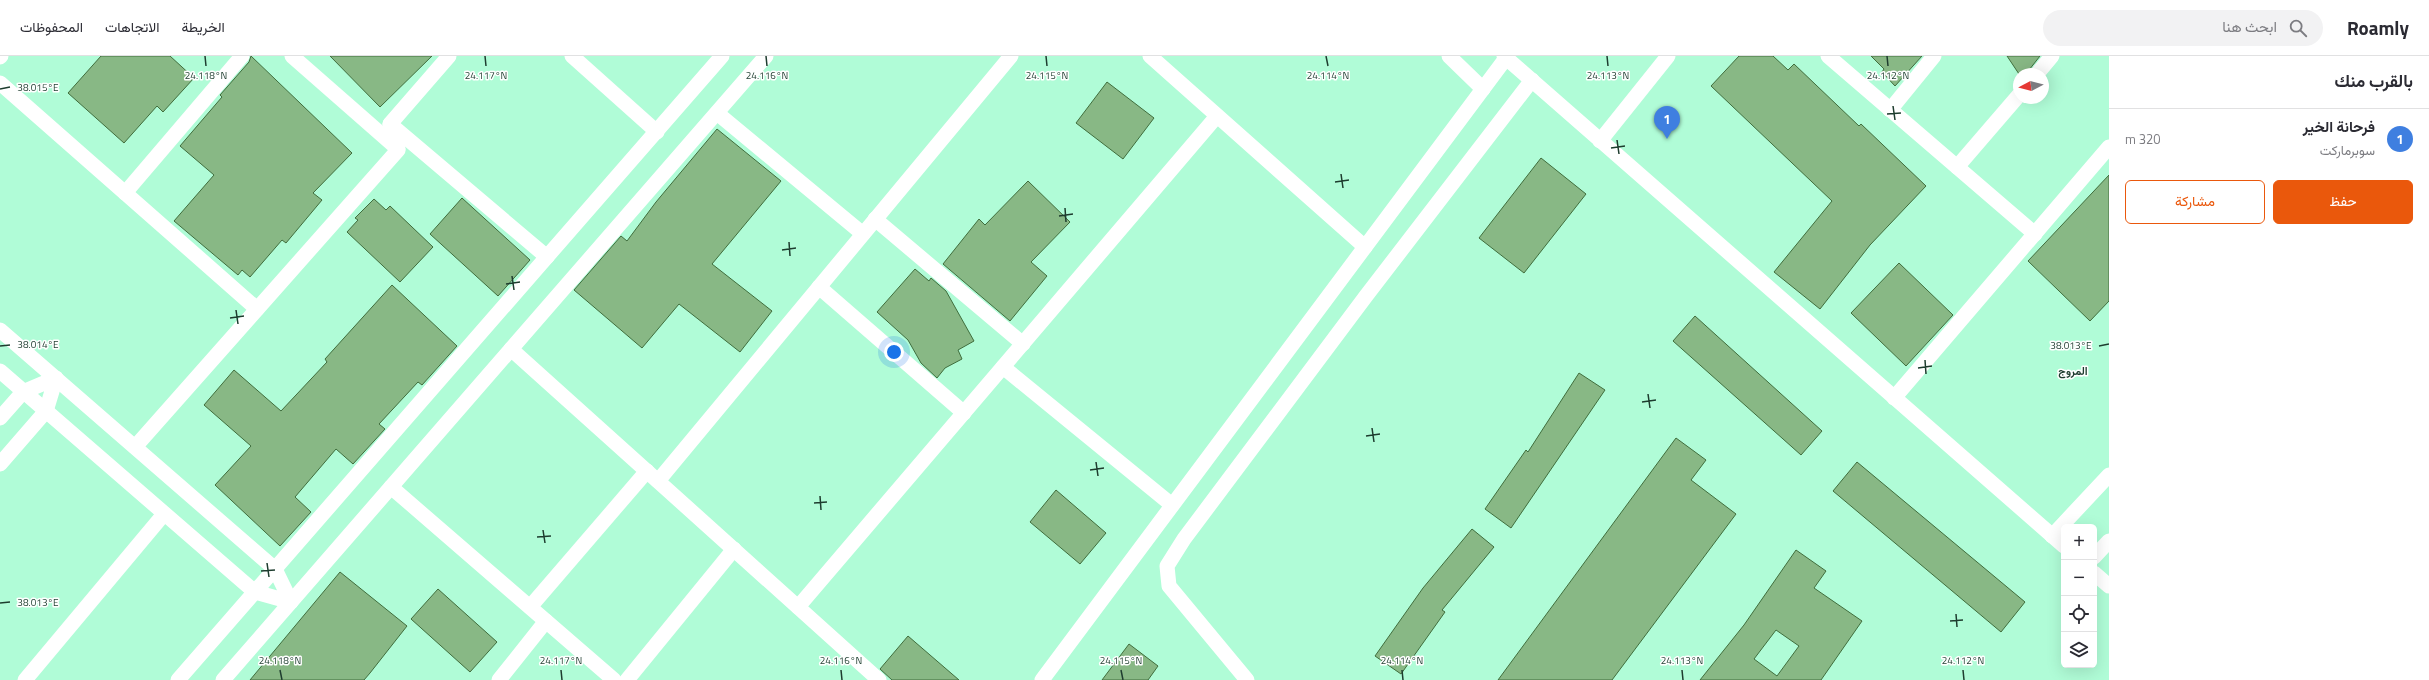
<!DOCTYPE html>
<html lang="ar">
<head>
<meta charset="utf-8">
<style>
  :root { --surface:#fff; --page:#f2f2f3; --text:#2b2b33; --muted:#7c7c81; --line:#e1e1e2; --accent:#ea580c }
  body { margin:0; font-family:"Titillium Web",Vazirmatn,sans-serif; background:var(--page); color:var(--text); direction:rtl }
  .controls { position:absolute; right:12px; bottom:12px; display:grid; overflow:hidden; border-radius:6px; box-shadow:0 4px 16px #0002 }
  .controls button { width:36px; height:36px; display:grid; place-items:center; padding:0; border:0; border-bottom:1px solid var(--line); background:var(--surface); color:var(--text); font:20px sans-serif }
  .compass { position:absolute; left:2013px; top:12px; width:36px; height:36px; border-radius:50%; background:var(--surface); box-shadow:0 4px 16px #0002; rotate:263deg }
  .you { position:absolute; left:894px; top:296px; width:14px; height:14px; margin:-10px; border:3px solid #fff; border-radius:50%; background:#1a73e8; box-shadow:0 0 0 6px #1a73e833 }
  .badge { display:grid; place-items:center; width:26px; height:26px; border-radius:50%; background:var(--accent); color:#fff; font-size:13px; font-weight:700 }
  .pin { position:absolute; translate:-50% -33px; filter:drop-shadow(0 1px 2px #0008) }
  .pin::after { content:''; position:absolute; top:21px; width:14px; height:12px; background:inherit; clip-path:polygon(0 0,100% 0,50% 100%) }
  .list { margin:0; padding:0; list-style:none }
  h2 { display:flex; justify-content:space-between; align-items:center; height:52px; margin:0; padding:0 16px; font-size:17px }
  h2 small { font-size:13px; font-weight:400; color:var(--muted) }
  .list li { display:grid; grid-template-columns:26px 1fr auto; gap:12px; align-items:center; box-sizing:border-box; height:60px; padding:0 16px; border-top:1px solid var(--line) }
  .list b { display:block; font-size:15px; white-space:nowrap }
  .list p { margin:0; font-size:13px; white-space:nowrap; color:var(--muted) }
  .list em { font-size:13px; font-style:normal; color:var(--muted) }
  .actions { display:flex; gap:8px; padding:12px 16px }
  .actions a { flex:1; padding:9px 0; border:1px solid var(--accent); border-radius:6px; text-align:center; font-size:14px; color:var(--accent) }
  .actions .main { background:var(--accent); color:#fff }
  .icon { flex:none; width:22px; height:22px; fill:none; stroke:currentColor; stroke-width:2; stroke-linecap:round; stroke-linejoin:round }
  .map { position:relative; flex:none; width:2109px; height:624px; overflow:hidden; direction:ltr }
  header { display:flex; align-items:center; gap:24px; box-sizing:border-box; height:56px; padding:0 20px; background:var(--surface); border-bottom:1px solid var(--line) }
  header strong { font-size:19px }
  nav { display:flex; gap:22px; margin-inline-start:auto; font-size:14px }
  .search { width:280px; height:36px; background:var(--page); display:flex; align-items:center; gap:10px; box-sizing:border-box; padding:0 14px; border-radius:22px; color:var(--muted); font-size:15px }
  main { display:flex }
  aside { flex:1; background:var(--surface) }
  .map>svg:first-child { display:block }
  .building { fill:#88b885; stroke:#406e3d; fill-rule:evenodd }
  .lines { fill:none; stroke-linecap:round; stroke-linejoin:round }
  .minor { stroke:#fff; stroke-width:15 }
  .ticks { fill:none; stroke:#1e3d2f; stroke-width:1.5 }
  .labels { text-anchor:middle; dominant-baseline:central; stroke-width:3; stroke-linejoin:round; paint-order:stroke }
  .neighbourhood-label { font-size:11px; font-weight:bold; fill:#1e3d2f; stroke:#fff }
  .ticks-label { font-size:10px; text-anchor:middle; fill:#1e3d2f; stroke:#fff; stroke-width:3; stroke-linejoin:round; paint-order:stroke }
</style>
</head>
<body>
<header>
<strong>Roamly</strong>
<div class="search"><svg class="icon" aria-label="search" viewBox="0 0 24 24"><circle cx="10" cy="10" r="6"/><path d="M15 15l6 6"/></svg>ابحث هنا</div>
<nav><a>الخريطة</a><a>الاتجاهات</a><a>المحفوظات</a></nav>
</header>
<main>
<aside>
<h2>بالقرب منك<small></small></h2>
<ul class="list">
<li><span class="badge" style="background:#3f7fe0">1</span><div><b>فرحانة الخير</b><p>سوبرماركت</p></div><em>320 m</em></li>
</ul>
<div class="actions"><a class="main">حفظ</a><a>مشاركة</a></div>
</aside>
<div class="map">
<svg width="2109" height="624" viewBox="0 0 2109 624">
  <rect width="100%" height="100%" fill="#b0fcd7"/>
  <g class="building">
    <polygon points="101,0 170,0 194,22 163,56 157,50 124,87 68,37"/>
    <polygon points="251,0 352,97 313,137 322,144 286,187 282,184 250,221 242,214 238,219 174,165 214,119 180,90 222,41 220,39 249,6"/>
    <polygon points="330,0 432,0 380,51"/>
    <polygon points="1739,0 1773,0 1788,14 1794,8 1859,70 1861,68 1926,130 1870,189 1820,253 1774,216 1832,145 1711,30"/>
    <polygon points="1871,0 1922,0 1895,30 1882,16 1884,13"/>
    <polygon points="2007,0 2040,0 2029,14 2019,18"/>
    <polygon points="1107,26 1154,62 1123,103 1076,67"/>
    <polygon points="717,73 781,125 712,208 772,255 740,296 679,248 642,292 574,234 621,180 627,185 656,146"/>
    <polygon points="1541,102 1586,138 1524,217 1479,182"/>
    <polygon points="2109,119 2109,245 2090,265 2028,205"/>
    <polygon points="1028,125 1070,166 1031,206 1047,220 1010,265 943,208 979,163 985,169"/>
    <polygon points="462,142 530,204 498,240 430,178"/>
    <polygon points="374,143 386,154 390,150 433,191 400,226 347,176 358,164 355,162"/>
    <polygon points="1899,207 1953,259 1906,310 1851,257"/>
    <polygon points="915,213 929,225 931,222 946,235 974,285 958,294 962,303 945,312 937,322 921,307 908,284 877,256"/>
    <polygon points="392,229 457,290 422,329 418,326 379,368 385,373 353,408 336,393 295,441 311,456 280,490 215,429 251,390 204,349 234,314 281,355 327,306 325,303"/>
    <polygon points="1695,260 1822,375 1801,399 1673,285"/>
    <polygon points="1579,317 1605,334 1511,472 1485,453 1526,394 1528,396"/>
    <polygon points="1676,382 1706,404 1691,424 1736,458 1612,624 1498,624"/>
    <polygon points="1857,406 2025,546 2001,576 1833,435"/>
    <polygon points="1056,434 1106,477 1080,508 1030,466"/>
    <polygon points="1472,473 1494,491 1442,554 1445,556 1401,618 1375,600 1423,532"/>
    <path d="M1796 494 1826 515 1814 532 1862 565 1821 624H1700L1744 569ZM1776 574 1799 590 1777 620 1754 603Z"/>
    <polygon points="340,516 407,570 370,617 364,624 250,624"/>
    <polygon points="438,533 497,586 470,616 411,563"/>
    <polygon points="908,580 959,624 892,624 880,613"/>
    <polygon points="1129,588 1158,610 1148,624 1102,624"/>
  </g>
  <g class="lines">
    <g class="minor">
      <polyline points="292,0 398,93"/>
      <polyline points="572,0 657,76"/>
      <polyline points="1150,0 1365,191"/>
      <polyline points="1449,0 1483,33"/>
      <polyline points="1504,0 2064,490"/>
      <polyline points="1828,0 2035,178"/>
      <polyline points="0,1 1,0"/>
      <polyline points="2037,18 2052,0"/>
      <polyline points="0,27 257,253"/>
      <polyline points="1890,54 1934,0"/>
      <polyline points="717,57 863,178"/>
      <polyline points="390,68 547,201"/>
      <polyline points="1600,85 1668,0"/>
      <polyline points="1957,111 2019,39"/>
      <polyline points="125,137 242,0"/>
      <polyline points="875,163 1023,288"/>
      <polyline points="819,231 964,357"/>
      <polyline points="0,274 275,513 291,546 255,536 0,315"/>
      <polyline points="511,293 879,624"/>
      <polyline points="1003,311 1172,449"/>
      <polyline points="1894,342 2109,91"/>
      <polyline points="0,362 23,336 56,322 46,355 0,408"/>
      <polyline points="135,391 398,94 390,68 449,0"/>
      <polyline points="658,425 1011,0"/>
      <polyline points="391,431 614,624"/>
      <polyline points="2052,480 2109,419"/>
      <polyline points="2094,501 2109,485"/>
      <polyline points="2094,517 2109,530"/>
      <polyline points="530,551 647,415"/>
      <polyline points="798,551 1217,60"/>
      <polyline points="25,624 164,458"/>
      <polyline points="178,624 722,0"/>
      <polyline points="223,624 766,0"/>
      <polyline points="499,624 546,565"/>
      <polyline points="627,624 734,493"/>
      <polyline points="1042,624 1506,2"/>
      <polyline points="1247,624 1169,530 1167,510 1184,483 1366,240 1532,24"/>
    </g>
  </g>
  <path class="ticks" d="M205 0 206 10M485 0 486 10M766 0 767 10M1046 0 1047 10M1326 0 1328 10M1607 0 1608 10M1887 0 1888 10M0 33 10 31M1893 50 1895 64M1887 58 1901 57M1617 84 1619 98M1611 92 1625 90M1341 118 1343 132M1335 126 1349 124M1065 152 1066 166M1059 160 1073 158M789 186 790 200M782 194 796 192M512 220 514 234M506 228 520 226M236 254 238 268M230 262 244 260M0 290 10 289M2099 290 2109 288M1925 304 1926 318M1918 312 1932 310M1648 338 1650 352M1642 346 1656 344M1372 372 1374 386M1366 380 1380 378M1096 406 1098 420M1090 414 1104 412M820 440 821 454M814 447 827 446M543 474 545 487M537 481 551 480M267 507 269 521M261 515 275 514M0 547 10 546M1956 558 1957 571M1950 565 1963 564M280 614 282 624M561 614 562 624M841 614 842 624M1121 614 1123 624M1402 614 1403 624M1682 614 1683 624M1963 614 1964 624"/>
  <g class="labels">
    <g class="neighbourhood-label">
      <text x="2073" y="315">المروج</text>
    </g>
  </g>
  <g class="ticks-label">
    <text x="206" y="23">24.118°N</text>
    <text x="486" y="23">24.117°N</text>
    <text x="767" y="23">24.116°N</text>
    <text x="1047" y="23">24.115°N</text>
    <text x="1328" y="23">24.114°N</text>
    <text x="1608" y="23">24.113°N</text>
    <text x="1888" y="23">24.112°N</text>
    <text x="38" y="35">38.015°E</text>
    <text x="38" y="292">38.014°E</text>
    <text x="2071" y="293">38.013°E</text>
    <text x="38" y="550">38.013°E</text>
    <text x="280" y="608">24.118°N</text>
    <text x="561" y="608">24.117°N</text>
    <text x="841" y="608">24.116°N</text>
    <text x="1121" y="608">24.115°N</text>
    <text x="1402" y="608">24.114°N</text>
    <text x="1682" y="608">24.113°N</text>
    <text x="1963" y="608">24.112°N</text>
  </g>
</svg>
<div class="controls">
<button>+</button>
<button>−</button>
<button><svg class="icon" aria-label="locate" viewBox="0 0 24 24"><circle cx="12" cy="12" r="6"/><path d="M12 2v4M12 18v4M2 12h4M18 12h4"/></svg></button>
<button><svg class="icon" aria-label="layers" viewBox="0 0 24 24"><path d="M12 4l9 5-9 5-9-5zM3 14l9 5 9-5"/></svg></button>
</div>
<svg class="compass" viewBox="-18 -18 36 36"><path d="M0-13l5 13h-10z" fill="#e53935"/><path d="M0 13l5-13h-10z" fill="#7c7c81"/></svg>
<div class="you"></div>
<div class="pin badge" style="left:1667px;top:83px;background:#3f7fe0">1</div>
</div>
</main>
</body>
</html>
